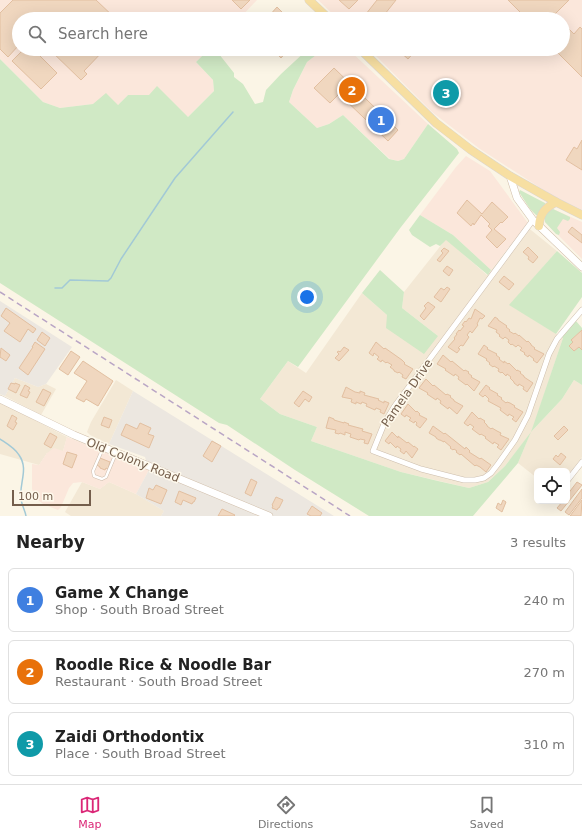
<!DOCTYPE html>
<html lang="en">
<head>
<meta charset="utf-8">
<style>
  :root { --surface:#fff; --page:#f6f6f6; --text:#222; --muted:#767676; --line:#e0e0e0; --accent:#db2777 }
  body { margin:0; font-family:"DejaVu Sans",sans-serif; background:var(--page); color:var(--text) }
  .controls { position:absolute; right:12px; bottom:12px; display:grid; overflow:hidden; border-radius:6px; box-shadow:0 4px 16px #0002 }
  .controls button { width:36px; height:36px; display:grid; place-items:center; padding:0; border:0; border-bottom:1px solid var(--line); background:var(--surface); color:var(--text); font:20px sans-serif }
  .scale { position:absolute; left:12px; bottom:10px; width:79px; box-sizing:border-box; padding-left:4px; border:2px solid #745e4c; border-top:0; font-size:11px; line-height:14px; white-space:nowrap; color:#745e4c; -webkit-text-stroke:3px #fef9ec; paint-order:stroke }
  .you { position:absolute; left:307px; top:297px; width:14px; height:14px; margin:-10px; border:3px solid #fff; border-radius:50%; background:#1a73e8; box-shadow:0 0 0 6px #1a73e833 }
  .badge { display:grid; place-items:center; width:26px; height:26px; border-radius:50%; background:var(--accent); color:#fff; font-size:13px; font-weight:700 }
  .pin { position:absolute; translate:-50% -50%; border:2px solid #fff; box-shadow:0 1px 4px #0006 }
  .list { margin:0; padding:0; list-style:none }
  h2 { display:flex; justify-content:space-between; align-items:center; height:52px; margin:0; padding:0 16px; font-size:17px }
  h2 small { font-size:13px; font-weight:400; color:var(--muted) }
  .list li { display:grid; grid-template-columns:26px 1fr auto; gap:12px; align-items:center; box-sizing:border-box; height:64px; margin:0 8px 8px; padding:0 8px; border:1px solid var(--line); border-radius:6px }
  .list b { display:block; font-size:15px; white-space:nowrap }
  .list p { margin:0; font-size:13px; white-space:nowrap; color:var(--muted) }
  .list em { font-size:13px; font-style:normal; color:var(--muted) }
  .icon { flex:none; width:22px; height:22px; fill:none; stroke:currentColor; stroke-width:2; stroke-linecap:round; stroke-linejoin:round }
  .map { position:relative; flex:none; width:582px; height:516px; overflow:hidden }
  .search { position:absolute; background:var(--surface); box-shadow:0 4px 16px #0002; left:12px; right:12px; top:12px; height:44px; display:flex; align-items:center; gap:10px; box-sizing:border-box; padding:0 14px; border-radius:22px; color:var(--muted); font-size:15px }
  .sheet { height:268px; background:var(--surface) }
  nav { display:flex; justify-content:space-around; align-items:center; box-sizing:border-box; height:56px; border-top:1px solid var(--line); background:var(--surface); font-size:11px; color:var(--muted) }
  nav a { display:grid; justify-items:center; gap:2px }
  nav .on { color:var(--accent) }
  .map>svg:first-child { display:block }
  .residential { fill:#f3e8d5 }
  .commercial { fill:#fbe7db }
  .industrial { fill:#ece7e0 }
  .green { fill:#d0e9c5 }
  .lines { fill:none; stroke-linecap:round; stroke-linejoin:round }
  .stream { stroke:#a2c9d6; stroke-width:1.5 }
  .building { fill:#f0d7bf; stroke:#e2bfa0 }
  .lane-casing { stroke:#cdbead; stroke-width:3.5 }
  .street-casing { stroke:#cdbead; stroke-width:6 }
  .secondary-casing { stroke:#d0beaa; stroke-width:8 }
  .primary-casing { stroke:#dbd5d0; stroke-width:9 }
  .lane { stroke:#fff; stroke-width:2.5 }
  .street { stroke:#fff; stroke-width:5 }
  .secondary { stroke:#fff; stroke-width:7 }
  .primary { stroke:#f7dfa2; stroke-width:8 }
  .rail { stroke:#b9a5c5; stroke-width:1.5; stroke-dasharray:6 4; stroke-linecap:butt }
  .labels { text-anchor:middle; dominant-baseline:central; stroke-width:3; stroke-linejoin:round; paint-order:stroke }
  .street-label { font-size:12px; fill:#745e4c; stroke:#fef9ec }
</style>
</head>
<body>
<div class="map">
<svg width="582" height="516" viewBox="0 0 582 516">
  <rect width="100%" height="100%" fill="#fbf5e6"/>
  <g class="residential">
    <polygon points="526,226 557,251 510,305 563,338 532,431 562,399 574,380 582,385 582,457 567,477 567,471 537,471 537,478 518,463 530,434 505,466 488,482 469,488 401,472 311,441 317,427 280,414 260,399 288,361 306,373 362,293 387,315 438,336 402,308 404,292 446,239 487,275"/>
    <polygon points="15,378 38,387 46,384 56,389 41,415 5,396"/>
    <polygon points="116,380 133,391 109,444 90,435 87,432 91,422"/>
    <polygon points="0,402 67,437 63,451 47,453 39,465 0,454"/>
    <polygon points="82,482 100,489 109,482 136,494 164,511 161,516 71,516 65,512"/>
  </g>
  <g class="commercial">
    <polygon points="0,0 257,0 239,19 19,19 19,49 209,49 196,62 213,80 214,91 188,117 149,95 128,95 118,105 93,104 60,108 43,102 0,59"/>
    <polygon points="318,0 582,0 582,210 555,197 528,180 480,149 432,112 369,49 563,49 563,19 338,19"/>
    <polygon points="324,49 348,49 428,124 404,159 398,161 390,159 343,115 329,124 317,128 289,102 293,90 307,62"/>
    <polygon points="466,156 490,171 528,223 491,270 453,235 420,215 456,167"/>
    <polygon points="553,209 582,222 582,259 545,222 544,216 548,211"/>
    <polygon points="67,437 149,470 136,494 109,482 100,489 82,482 73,483 69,488 61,507 58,510 43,504 36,498 32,489 32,464 39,465 47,453 54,448 63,451"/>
  </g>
  <g class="industrial">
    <polygon points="0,301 72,347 46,384 38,387 15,378 5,396 0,394"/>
    <polygon points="133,391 334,516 161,516 164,511 136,494 149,470 145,457 109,444"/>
  </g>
  <g class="green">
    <polygon points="209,49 215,49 234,73 234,77 243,84 255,104 263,102 266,90 281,74 308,49 324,49 307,62 293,90 289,102 317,128 329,124 343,115 389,159 398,161 404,159 428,124 457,149 459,153 401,227 298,367 288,361 260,399 280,414 317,427 311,441 401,472 438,481 469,488 488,482 505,466 531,432 563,338 561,337 576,321 582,328 582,330 571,340 573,342 570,346 574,351 579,347 582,350 582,385 574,380 562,399 531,432 518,463 473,516 369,516 295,470 227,425 219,423 0,283 0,59 43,102 60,108 93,104 106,93 118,105 128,95 149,95 157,86 188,117 214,91 213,80 196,62"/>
    <polygon points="520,190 545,203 545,205 537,215 536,215 530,209 519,192"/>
    <polygon points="553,209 570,217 570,219 568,221 563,219 557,228 560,232 559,235 556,234 545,222 545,213"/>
    <polygon points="420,215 453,235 491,270 488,275 446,240 440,246 436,244 430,247 412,235 409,230"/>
    <polygon points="557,251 582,273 582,297 556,334 509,305"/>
    <polygon points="380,270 404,292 402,308 438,336 424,354 386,328 387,315 362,293"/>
  </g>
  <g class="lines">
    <g class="stream">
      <polyline points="55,288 62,288 70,280 108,281 111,278 121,259 175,178 233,112"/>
      <path d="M0 439C6 443 15 448 19 455 29 469 19 483 21 498 21 504 25 510 26 516"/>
    </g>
  </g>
  <g class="building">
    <polygon points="13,0 96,0 116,19 19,19 19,45 8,57 0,49 0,13"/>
    <polygon points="232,0 250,0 241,9"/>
    <polygon points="339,0 358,0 349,9"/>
    <polygon points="377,0 396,0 381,19 362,19"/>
    <polygon points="508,0 569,0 555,14 559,19 527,19"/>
    <polygon points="277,7 285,15 287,14 287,17 292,19 272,19 269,16"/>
    <polygon points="563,23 574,34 580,27 582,29 582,77 554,49 563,49"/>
    <polygon points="24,49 47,49 40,56 57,73 41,89 12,61"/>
    <polygon points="49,49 105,49 84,71 87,74 81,80"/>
    <polygon points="276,49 289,49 281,58 274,51"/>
    <polygon points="401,49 417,49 408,59 399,51"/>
    <polygon points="334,68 398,130 388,141 339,94 330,103 314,88"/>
    <polygon points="443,84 456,96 449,103 437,91"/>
    <polygon points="582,140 582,170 566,160 574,147 577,149"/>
    <polygon points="467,200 482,214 492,202 508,217 502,223 501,222 494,229 506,239 497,248 486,237 492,230 488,226 490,224 481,215 474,225 473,223 471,226 457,213"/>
    <polygon points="572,227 582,235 582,243 568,232"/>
    <polygon points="528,247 538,257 533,263 528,259 529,257 523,252"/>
    <polygon points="444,248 449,251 440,262 437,260 443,253 441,251"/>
    <polygon points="447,266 453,270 449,276 443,271"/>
    <polygon points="504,276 514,284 509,290 499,282"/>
    <polygon points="447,287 450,289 441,302 434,297 441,288 444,290"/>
    <polygon points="428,302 435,307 424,320 420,316 426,308 424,306"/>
    <polygon points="6,308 36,329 33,333 28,329 20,342 4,331 10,323 1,316"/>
    <polygon points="475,309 485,316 482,319 480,318 477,324 478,325 472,333 470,331 467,335 469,337 463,346 461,345 458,348 460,349 457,353 448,347 455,339 454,338 457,334 456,334 459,330 460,331 464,326 462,325 465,321 466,322 469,318 471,319"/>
    <polygon points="495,317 498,319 498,320 507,326 506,327 510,330 509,331 514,334 515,333 519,336 519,335 527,342 528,341 531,344 531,345 535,348 534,349 544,354 537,363 533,360 534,359 529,355 528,357 524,354 525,353 520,350 522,348 518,345 516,347 512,344 511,345 508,342 509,340 505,337 503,339 499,336 500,335 496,332 497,330 488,326"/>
    <polygon points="582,330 582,350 579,347 574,351 569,346 573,342 571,340"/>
    <polygon points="42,332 50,338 45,346 37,340"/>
    <polygon points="35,342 45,349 28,375 19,368 33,347 32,347"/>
    <polygon points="376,342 384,349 385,348 402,360 405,363 404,364 413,369 406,379 402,377 403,375 399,372 398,373 394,371 394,370 390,367 392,365 387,362 386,363 382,360 381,362 377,359 379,357 374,353 373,356 369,353"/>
    <polygon points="484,345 488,348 487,349 497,354 496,355 500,358 499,359 504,363 504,361 508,364 509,363 517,371 517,370 521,372 520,373 524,376 524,377 533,383 527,392 523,389 524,387 519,384 518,386 514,383 514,382 510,378 511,377 507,374 506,376 502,372 501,373 498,371 499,369 494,366 493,367 489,364 490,363 486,360 487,359 478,354"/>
    <polygon points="344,347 349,350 339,361 335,358 339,354 337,352 339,351 340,352"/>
    <polygon points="1,348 10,355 6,361 0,357"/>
    <polygon points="71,351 80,357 68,375 59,369"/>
    <polygon points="443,355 451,362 452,361 464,371 465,370 469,372 468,373 472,376 471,377 480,382 474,391 467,384 466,385 458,379 459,377 455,374 454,376 445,370 446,369 437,364"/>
    <polygon points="83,361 113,381 98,406 86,399 84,402 76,398 87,381 74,373"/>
    <polygon points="426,379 433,386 434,385 446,395 447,394 451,396 450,397 454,400 454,401 463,406 457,414 449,407 448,409 440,403 441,401 437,398 436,400 427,394 428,393 419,388"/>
    <polygon points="11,383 15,384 15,383 20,385 16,393 8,389"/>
    <polygon points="25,385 30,388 28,391 30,392 27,398 20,395"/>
    <polygon points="486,385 490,388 489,389 498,394 497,395 502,398 501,399 506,403 507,402 510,403 515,406 514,407 523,412 516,422 512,419 514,417 509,414 508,416 500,410 501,408 488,401 489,399 485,395 483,397 479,394"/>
    <polygon points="346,387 355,392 360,393 360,391 365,393 364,395 379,399 378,400 384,403 384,401 389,403 384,414 380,412 381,410 376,408 375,410 366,406 367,404 362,402 361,404 356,402 356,404 351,402 352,399 342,397"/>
    <polygon points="43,389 51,393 44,406 36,402"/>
    <polygon points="303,391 312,397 309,402 305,399 299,407 294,403"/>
    <polygon points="408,404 416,412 417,411 420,414 419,415 427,419 420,428 416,425 417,423 415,421 414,423 409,420 411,418 406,415 405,417 401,414"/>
    <polygon points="472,412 479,419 480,418 485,421 484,422 487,425 487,426 491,429 492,428 497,431 501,433 500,435 509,439 501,450 497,447 499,445 494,442 493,444 485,438 486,437 481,434 480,435 472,429 474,427 470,424 468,426 464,423"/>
    <polygon points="12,415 17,418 15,422 17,423 13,430 7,426"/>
    <polygon points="104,417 112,420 109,428 101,425"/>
    <polygon points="329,417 334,419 334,420 344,423 344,422 349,424 348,425 363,429 362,431 372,434 368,444 364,443 365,440 360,439 359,440 350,437 351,434 345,432 345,435 340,433 339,434 335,433 336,430 326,428"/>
    <polygon points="140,423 151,428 148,434 154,436 149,448 121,435 126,424 137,429"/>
    <polygon points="433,426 444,434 445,433 465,449 466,447 470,451 469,452 480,459 481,458 491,465 486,472 480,467 476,465 475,466 461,454 460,455 456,452 457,451 454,449 453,450 450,448 451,447 444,441 444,442 440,440 439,440 436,438 436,437 429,433"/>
    <polygon points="564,426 568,430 558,440 554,436"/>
    <polygon points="392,432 398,438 398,436 407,443 408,442 414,447 414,446 418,449 412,458 406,451 404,454 400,451 401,449 397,446 396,448 390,442 389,444 385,441"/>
    <polygon points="50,433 57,437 51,448 44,444"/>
    <polygon points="212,441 221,446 212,462 203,456"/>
    <polygon points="67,452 77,455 72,468 63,464"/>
    <polygon points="561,453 566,457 560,465 553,459 556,455 558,457"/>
    <polygon points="100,458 110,462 108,469 106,468 105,470 100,468 100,467 97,465"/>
    <polygon points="251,479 257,482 251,496 245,493"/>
    <polygon points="577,482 582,485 561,511 557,508 563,501 567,501 567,495"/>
    <polygon points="156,485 167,490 161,504 146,498 149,488 153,490"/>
    <polygon points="582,489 582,498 569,515 565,512"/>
    <polygon points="179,491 196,498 194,502 193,502 192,504 183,500 181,505 175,502"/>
    <polygon points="276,497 283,500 279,508 278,508 277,510 272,508 273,506 272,505"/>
    <polygon points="503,500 506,502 502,512 496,508 498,503 501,505"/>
    <polygon points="582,500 581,516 570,516"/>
    <polygon points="312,506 322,513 320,516 311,516 307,514"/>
    <polygon points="222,509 235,515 234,516 218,516"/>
  </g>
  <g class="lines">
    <g class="lane-casing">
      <polyline id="lane" points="103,448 93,471 94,476 102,479 106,477 116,453"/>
    </g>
    <g class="street-casing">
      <g id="street">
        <polyline points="533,220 394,407 384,424 373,451 421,469 464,480 475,480 484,478 491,473 498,464 515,440 528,415 549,354 557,339 582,310"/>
        <polyline points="567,481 582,462"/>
      </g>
    </g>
    <g class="secondary-casing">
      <g id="secondary">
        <polyline points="510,176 517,198 533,220 582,267"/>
        <polyline points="0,399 74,435 269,516"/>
      </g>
    </g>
    <g class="primary-casing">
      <g id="primary">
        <polyline points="309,0 329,19"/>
        <polyline points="360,49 436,123 471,150 510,176 556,202 582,215"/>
        <path d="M539 226C540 213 545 208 556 202"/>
      </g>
    </g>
    <use href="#lane" class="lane"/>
    <use href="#street" class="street"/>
    <use href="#secondary" class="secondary"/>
    <use href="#primary" class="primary"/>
    <polyline class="rail" points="0,292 350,516"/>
  </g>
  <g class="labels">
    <g class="street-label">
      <text transform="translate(407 393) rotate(-55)">Pamela Drive</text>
      <text transform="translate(133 460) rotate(22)">Old Colony Road</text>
    </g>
  </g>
</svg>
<div class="controls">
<button><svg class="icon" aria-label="locate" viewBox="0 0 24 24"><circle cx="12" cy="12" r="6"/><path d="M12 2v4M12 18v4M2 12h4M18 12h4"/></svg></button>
</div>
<div class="scale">100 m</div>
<div class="you"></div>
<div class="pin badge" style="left:381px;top:120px;background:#3f7fe0">1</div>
<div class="pin badge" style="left:352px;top:90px;background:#e8710a">2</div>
<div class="pin badge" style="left:446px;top:93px;background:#0f9aa8">3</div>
<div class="search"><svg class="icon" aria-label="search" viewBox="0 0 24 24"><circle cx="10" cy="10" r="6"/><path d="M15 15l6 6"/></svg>Search here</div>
</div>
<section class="sheet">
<h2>Nearby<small>3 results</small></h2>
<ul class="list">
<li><span class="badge" style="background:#3f7fe0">1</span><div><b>Game X Change</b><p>Shop · South Broad Street</p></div><em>240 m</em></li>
<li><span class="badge" style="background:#e8710a">2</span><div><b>Roodle Rice &amp; Noodle Bar</b><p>Restaurant · South Broad Street</p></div><em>270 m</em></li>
<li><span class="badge" style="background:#0f9aa8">3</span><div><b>Zaidi Orthodontix</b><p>Place · South Broad Street</p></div><em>310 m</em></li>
</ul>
</section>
<nav>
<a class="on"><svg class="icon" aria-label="map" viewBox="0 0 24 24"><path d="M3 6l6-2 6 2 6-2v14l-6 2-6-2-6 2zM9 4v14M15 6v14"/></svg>Map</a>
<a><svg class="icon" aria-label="directions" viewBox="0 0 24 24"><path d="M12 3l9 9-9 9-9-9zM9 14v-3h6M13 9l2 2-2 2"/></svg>Directions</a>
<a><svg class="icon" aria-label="saved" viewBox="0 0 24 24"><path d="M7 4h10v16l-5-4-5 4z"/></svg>Saved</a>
</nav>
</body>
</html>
